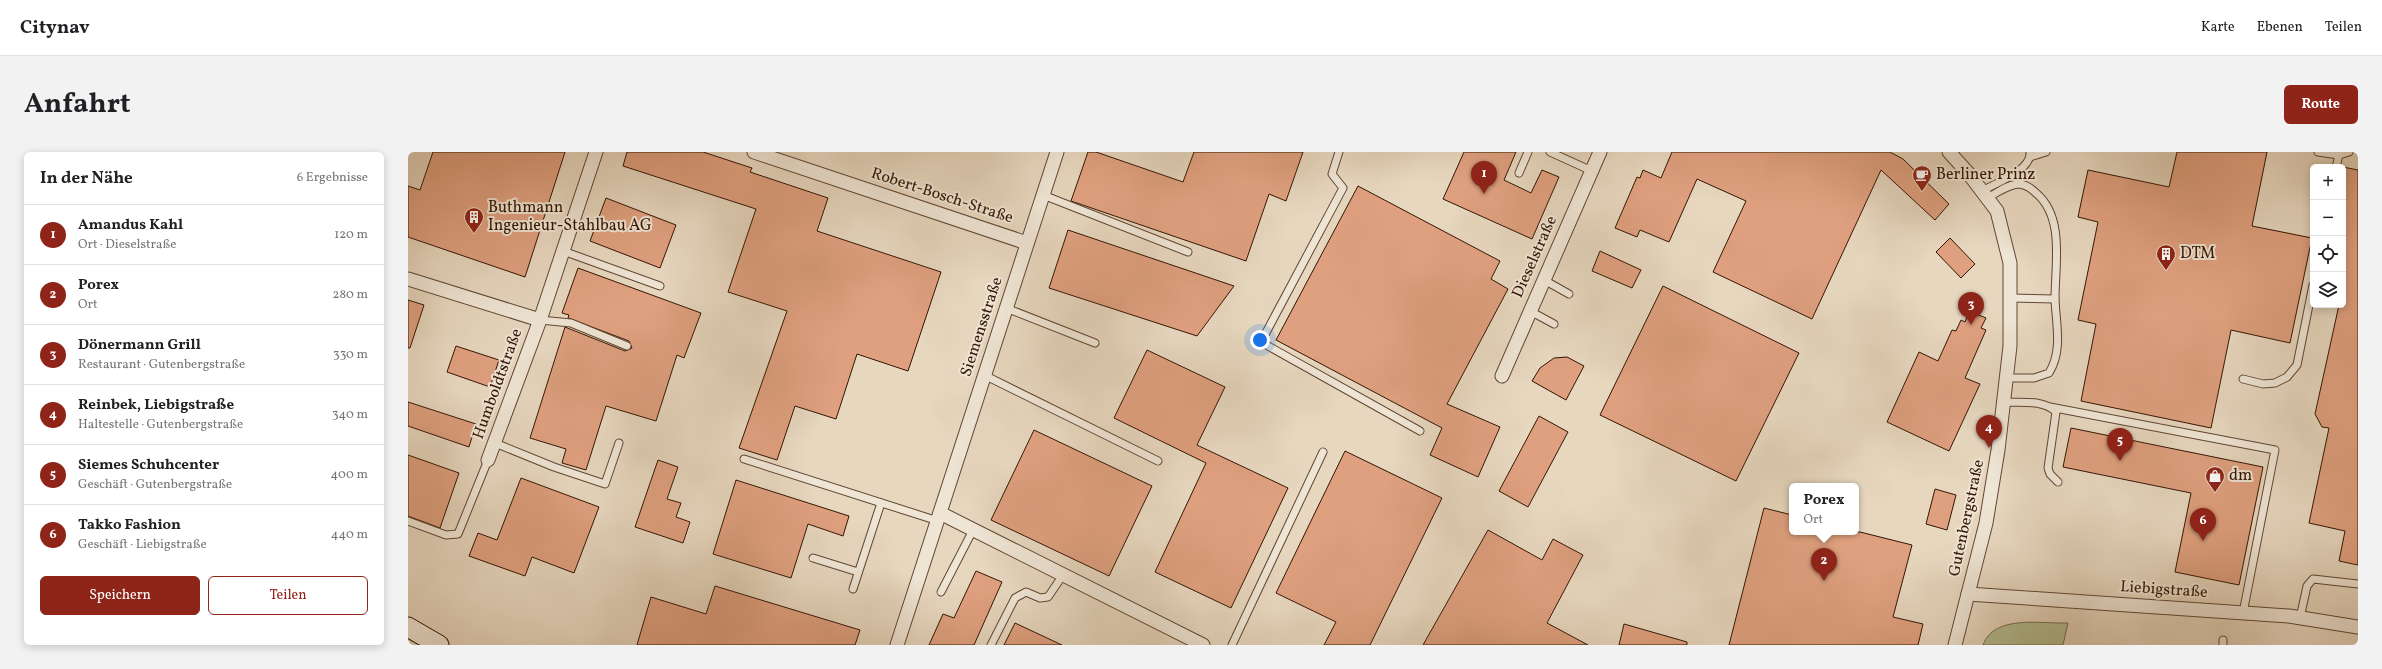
<!DOCTYPE html>
<html lang="de">
<head>
<meta charset="utf-8">
<style>
  :root { --surface:#fff; --page:#f2f2f2; --text:#202124; --muted:#757577; --line:#e0e0e0; --accent:#8f2418 }
  body { margin:0; font-family:Vollkorn,serif; background:var(--page); color:var(--text) }
  .controls { position:absolute; right:12px; top:12px; display:grid; overflow:hidden; border-radius:6px; box-shadow:0 2px 10px #0003 }
  .controls button { width:36px; height:36px; display:grid; place-items:center; padding:0; border:0; border-bottom:1px solid var(--line); background:var(--surface); color:var(--text); font:20px sans-serif }
  .you { position:absolute; left:852px; top:188px; width:14px; height:14px; margin:-10px; border:3px solid #fff; border-radius:50%; background:#1a73e8; box-shadow:0 0 0 6px #1a73e833 }
  .badge { display:grid; place-items:center; width:26px; height:26px; border-radius:50%; background:var(--accent); color:#fff; font-size:13px; font-weight:700 }
  .pin { position:absolute; translate:-50% -33px; filter:drop-shadow(0 1px 2px #0008) }
  .pin::after { content:''; position:absolute; top:21px; width:14px; height:12px; background:inherit; clip-path:polygon(0 0,100% 0,50% 100%) }
  .popup { position:absolute; left:1381px; top:331px; width:70px; height:52px; box-sizing:border-box; display:grid; place-content:center; border-radius:6px; background:var(--surface); filter:drop-shadow(0 1px 3px #0005); font-size:13px; white-space:nowrap; color:var(--muted) }
  .popup b { font-size:15px; color:var(--text) }
  .popup::after { content:''; position:absolute; left:50%; top:100%; margin-left:-8px; border:8px solid transparent; border-top-color:var(--surface) }
  .list { margin:0; padding:0; list-style:none }
  h2 { display:flex; justify-content:space-between; align-items:center; height:52px; margin:0; padding:0 16px; font-size:17px }
  h2 small { font-size:13px; font-weight:400; color:var(--muted) }
  .list li { display:grid; grid-template-columns:26px 1fr auto; gap:12px; align-items:center; box-sizing:border-box; height:60px; padding:0 16px; border-top:1px solid var(--line) }
  .list b { display:block; font-size:15px; white-space:nowrap }
  .list p { margin:0; font-size:13px; white-space:nowrap; color:var(--muted) }
  .list em { font-size:13px; font-style:normal; color:var(--muted) }
  .actions { display:flex; gap:8px; padding:12px 16px }
  .actions a { flex:1; padding:9px 0; border:1px solid var(--accent); border-radius:6px; text-align:center; font-size:14px; color:var(--accent) }
  .actions .main { background:var(--accent); color:#fff }
  .icon { flex:none; width:22px; height:22px; fill:none; stroke:currentColor; stroke-width:2; stroke-linecap:round; stroke-linejoin:round }
  .map { position:relative; flex:none; width:1950px; height:493px; overflow:hidden; border-radius:6px }
  header { display:flex; align-items:center; gap:24px; box-sizing:border-box; height:56px; padding:0 20px; background:var(--surface); border-bottom:1px solid var(--line) }
  header strong { font-size:19px }
  nav { display:flex; gap:22px; margin-inline-start:auto; font-size:14px }
  .intro { display:flex; align-items:center; justify-content:space-between; box-sizing:border-box; height:96px; padding:0 24px }
  h1 { margin:0; font-size:28px }
  .button { padding:10px 18px; border-radius:6px; background:var(--accent); color:#fff; font-size:14px; font-weight:700 }
  main { display:flex; gap:24px; padding:0 24px }
  aside { flex:1; background:var(--surface); border-radius:6px; box-shadow:0 2px 10px #0003 }
  .map>svg:first-child { display:block }
  .green { fill:#b3bf94; stroke:#746a4c }
  .building { fill:#dfa07f; stroke:#341503 }
  .lines { fill:none; stroke-linecap:round; stroke-linejoin:round }
  .lane-casing { stroke:#614632; stroke-width:9 }
  .street-casing { stroke:#614632; stroke-width:15 }
  .secondary-casing { stroke:#341503; stroke-width:21 }
  .lane { stroke:#efe5d5; stroke-width:7 }
  .street { stroke:#efe5d5; stroke-width:13 }
  .secondary { stroke:#efe5d5; stroke-width:19 }
  .labels { text-anchor:middle; dominant-baseline:central; stroke-width:4; stroke-linejoin:round; paint-order:stroke }
  .poi-label { font-size:16px; fill:#341503; stroke:#efe5d5; text-anchor:start }
  .street-label { font-size:16px; fill:#341503; stroke:#efe5d5 }
</style>
</head>
<body>
<header>
<strong>Citynav</strong>
<nav><a>Karte</a><a>Ebenen</a><a>Teilen</a></nav>
</header>
<div class="intro"><h1>Anfahrt</h1><a class="button">Route</a></div>
<main>
<aside>
<h2>In der Nähe<small>6 Ergebnisse</small></h2>
<ul class="list">
<li><span class="badge">1</span><div><b>Amandus Kahl</b><p>Ort · Dieselstraße</p></div><em>120 m</em></li>
<li><span class="badge">2</span><div><b>Porex</b><p>Ort</p></div><em>280 m</em></li>
<li><span class="badge">3</span><div><b>Dönermann Grill</b><p>Restaurant · Gutenbergstraße</p></div><em>330 m</em></li>
<li><span class="badge">4</span><div><b>Reinbek, Liebigstraße</b><p>Haltestelle · Gutenbergstraße</p></div><em>340 m</em></li>
<li><span class="badge">5</span><div><b>Siemes Schuhcenter</b><p>Geschäft · Gutenbergstraße</p></div><em>400 m</em></li>
<li><span class="badge">6</span><div><b>Takko Fashion</b><p>Geschäft · Liebigstraße</p></div><em>440 m</em></li>
</ul>
<div class="actions"><a class="main">Speichern</a><a>Teilen</a></div>
</aside>
<div class="map">
<svg width="1950" height="493" viewBox="0 0 1950 493">
  <rect width="100%" height="100%" fill="#e7d7bf"/>
  <filter id="stains"><feTurbulence type="fractalNoise" baseFrequency=".005" numOctaves="4"/><feColorMatrix values="0 0 0 0 .2 0 0 0 0 .09 0 0 0 0 .02 0 0 0 .5 -.17"/></filter>
  <radialGradient id="worn" r=".72"><stop offset=".6" stop-color="#630" stop-opacity="0"/><stop offset="1" stop-color="#630" stop-opacity=".3"/></radialGradient>
  <path class="green" d="M1660 471 1655 493H1575C1586 462 1634 472 1660 471Z"/>
  <g class="building">
    <polygon points="25,0 157,0 117,125 0,85 0,34 12,38"/>
    <polygon points="219,0 295,0 344,16 342,20 420,46 409,79 533,120 500,219 449,202 428,267 387,254 369,308 331,296 379,159 320,140 348,57 215,14"/>
    <polygon points="680,0 688,0 775,30 786,0 895,0 878,49 861,42 838,109 663,49"/>
    <polygon points="1056,0 1108,0 1096,28 1123,41 1134,18 1151,25 1124,87 1035,47"/>
    <polygon points="1264,0 1482,0 1495,7 1541,52 1527,68 1473,18 1404,167 1305,120 1338,49 1289,27 1261,90 1232,78 1229,85 1207,76 1229,25 1232,26 1235,18 1253,26"/>
    <polygon points="1769,0 1859,0 1844,74 1904,86 1882,191 1823,178 1803,276 1673,249 1688,172 1670,168 1690,70 1670,65 1680,18 1761,35"/>
    <polygon points="1935,15 1950,18 1950,413 1931,409 1937,379 1901,371 1921,276 1914,275 1907,262 1931,153 1935,153"/>
    <polygon points="950,34 1092,109 1083,127 1100,137 1039,252 1092,275 1070,325 1022,303 1034,276 868,188"/>
    <polygon points="198,46 268,73 252,116 182,89"/>
    <polygon points="660,78 826,134 789,184 641,136"/>
    <polygon points="1542,86 1567,112 1553,126 1528,100"/>
    <polygon points="1192,99 1233,118 1224,136 1184,119"/>
    <polygon points="170,116 293,161 276,206 269,203 248,269 198,254 178,318 154,311 158,297 122,286 157,175 217,199 224,196 221,189 160,166 161,163 154,161"/>
    <polygon points="1255,134 1391,201 1328,329 1192,263"/>
    <polygon points="0,148 16,153 2,196 0,196"/>
    <polygon points="1561,159 1578,166 1573,176 1578,178 1557,226 1572,232 1541,299 1479,270 1511,200 1530,209 1544,178 1548,179 1553,168 1557,170"/>
    <polygon points="48,194 91,208 82,235 39,220"/>
    <polygon points="739,198 817,235 789,293 880,336 823,456 747,420 798,311 706,266"/>
    <polygon points="1159,205 1176,214 1158,248 1124,229 1132,216 1146,206"/>
    <polygon points="0,250 68,272 61,295 0,274"/>
    <polygon points="1131,264 1160,280 1120,355 1091,339"/>
    <polygon points="1663,276 1855,315 1831,433 1767,420 1783,341 1655,315"/>
    <polygon points="626,278 744,334 701,424 583,368"/>
    <polygon points="937,299 1034,346 962,493 916,493 928,470 868,441"/>
    <polygon points="0,303 51,321 32,376 0,364"/>
    <polygon points="250,308 270,315 259,347 273,351 268,365 282,370 275,391 227,375"/>
    <polygon points="113,326 191,355 166,421 124,405 117,424 61,404 70,381 89,388"/>
    <polygon points="328,328 441,364 435,384 400,372 383,426 305,402"/>
    <polygon points="1527,337 1548,343 1539,378 1518,372"/>
    <polygon points="1356,356 1384,363 1384,380 1452,380 1504,393 1485,465 1515,472 1510,493 1321,493"/>
    <polygon points="1080,378 1134,408 1145,387 1175,403 1139,471 1180,493 1015,493"/>
    <polygon points="568,419 594,430 566,493 521,493 535,462 546,466"/>
    <polygon points="307,434 452,478 447,493 229,493 243,445 298,462"/>
    <polygon points="607,471 654,493 596,493"/>
    <polygon points="1216,472 1279,490 1279,493 1211,493"/>
  </g>
  <g class="lines">
    <g class="lane-casing">
      <g id="lane">
        <polyline points="931,0 924,22 935,36 853,190 1012,279"/>
        <polyline points="1142,0 1184,19"/>
        <polyline points="1910,0 1931,3"/>
        <polyline points="1622,5 1638,0"/>
        <polyline points="1928,15 1931,3 1941,0"/>
        <polyline points="1111,21 1120,0"/>
        <path d="M1574 39C1588 31 1624 18 1622 0"/>
        <polyline points="635,43 780,100"/>
        <path d="M1579 46C1589 41 1600 32 1612 32 1618 33 1624 37 1628 41 1657 65 1647 113 1647 147 1648 173 1655 198 1641 221L1626 226H1599"/>
        <polyline points="155,99 252,134"/>
        <polyline points="1136,128 1161,142"/>
        <polyline points="1602,146 1647,147"/>
        <polyline points="598,156 687,191"/>
        <polyline points="1122,159 1146,172"/>
        <polyline points="132,168 163,171 219,194"/>
        <polyline points="576,223 750,309"/>
        <polyline points="1835,227 1855,232 1867,231 1879,225 1889,213 1905,133"/>
        <path d="M1596 250C1612 251 1635 247 1648 260L1640 316 1642 322 1650 330"/>
        <polyline points="1642,255 1867,298 1835,461"/>
        <polyline points="87,291 146,315 197,332 211,291"/>
        <polyline points="336,307 530,369"/>
        <polyline points="0,369 38,383 50,382 80,308"/>
        <polyline points="405,406 450,420"/>
        <polyline points="445,437 473,351"/>
        <polyline points="533,440 565,378"/>
        <polyline points="1892,466 1899,434 1905,427 1950,432"/>
        <polyline points="1815,488 1815,493"/>
        <polyline points="583,493 607,446 618,440 632,446 640,445 655,423"/>
        <polyline points="824,493 915,300"/>
      </g>
    </g>
    <g class="street-casing">
      <g id="street">
        <polyline points="346,0 619,91"/>
        <polyline points="1541,0 1561,22 1589,59 1602,111 1602,194 1590,298 1578,371 1547,493"/>
        <polyline points="0,127 132,168"/>
        <polyline points="1094,224 1192,0"/>
        <polyline points="80,308 132,168 188,0"/>
        <polyline points="532,361 795,493"/>
        <polyline points="1560,442 1881,464 1950,475"/>
        <polyline points="489,493 649,0"/>
      </g>
    </g>
    <g class="secondary-casing">
      <polyline id="secondary" points="0,475 31,493"/>
    </g>
    <use href="#lane" class="lane"/>
    <use href="#street" class="street"/>
    <use href="#secondary" class="secondary"/>
  </g>
  <defs>
    <g id="cafe-pin" transform="scale(1)"><path d="M0 17L-7.5 6A9.5 9.5 0 1 1 7.5 6Z" fill="#8f2418" stroke="#efe5d5"/><path d="M-5.5-4.5H6V0H3Q3 3.5 0 3.5H-2.5Q-5.5 3.5-5.5 0ZM3-3.2v2h1.7v-2ZM-6 4.5H4V6H-6Z" fill="#fff"/></g>
    <g id="building-pin" transform="scale(1)"><path d="M0 17L-7.5 6A9.5 9.5 0 1 1 7.5 6Z" fill="#8f2418" stroke="#efe5d5"/><path d="M-4-6H4V6H1V3H-1V6H-4ZM-2.5-4.3h1.7v1.8h-1.7ZM.8-4.3h1.7v1.8H.8ZM-2.5-1h1.7V.8h-1.7ZM.8-1h1.7V.8H.8Z" fill="#fff"/></g>
    <g id="shop-pin" transform="scale(1)"><path d="M0 17L-7.5 6A9.5 9.5 0 1 1 7.5 6Z" fill="#8f2418" stroke="#efe5d5"/><path d="M-5-2.5h2.3a2.7 3.5 0 0 1 5.4 0H5L5.5 6h-11ZM-1.5-2.5h3a1.5 2.3 0 0 0-3 0Z" fill="#fff"/></g>
  </defs>
  <g fill-rule="evenodd">
    <use href="#cafe-pin" x="1514" y="23"/>
    <use href="#building-pin" x="66" y="65"/>
    <use href="#building-pin" x="1758" y="102"/>
    <use href="#shop-pin" x="1807" y="324"/>
  </g>
  <g class="labels">
    <g class="poi-label">
      <text x="1528" y="23">Berliner Prinz</text>
      <text x="80" y="56">Buthmann<tspan x="80" dy="18">Ingenieur-Stahlbau AG</tspan></text>
      <text x="1772" y="102">DTM</text>
      <text x="1821" y="324">dm</text>
    </g>
    <g class="street-label">
      <text transform="translate(534 44) rotate(18)">Robert-Bosch-Straße</text>
      <text transform="translate(1127 105) rotate(-66)">Dieselstraße</text>
      <text transform="translate(574 175) rotate(-72)">Siemensstraße</text>
      <text transform="translate(90 232) rotate(-70)">Humboldtstraße</text>
      <text transform="translate(1559 366) rotate(-78)">Gutenbergstraße</text>
      <text transform="translate(1756 438) rotate(4)">Liebigstraße</text>
    </g>
  </g>
  <rect width="100%" height="100%" filter="url(#stains)"/>
  <rect width="100%" height="100%" fill="url(#worn)"/>
</svg>
<div class="controls">
<button>+</button>
<button>−</button>
<button><svg class="icon" aria-label="locate" viewBox="0 0 24 24"><circle cx="12" cy="12" r="6"/><path d="M12 2v4M12 18v4M2 12h4M18 12h4"/></svg></button>
<button><svg class="icon" aria-label="layers" viewBox="0 0 24 24"><path d="M12 4l9 5-9 5-9-5zM3 14l9 5 9-5"/></svg></button>
</div>
<div class="you"></div>
<div class="pin badge" style="left:1076px;top:42px">1</div>
<div class="pin badge" style="left:1416px;top:429px">2</div>
<div class="popup"><b>Porex</b>Ort</div>
<div class="pin badge" style="left:1563px;top:173px">3</div>
<div class="pin badge" style="left:1581px;top:296px">4</div>
<div class="pin badge" style="left:1712px;top:309px">5</div>
<div class="pin badge" style="left:1795px;top:389px">6</div>
</div>
</main>
</body>
</html>
